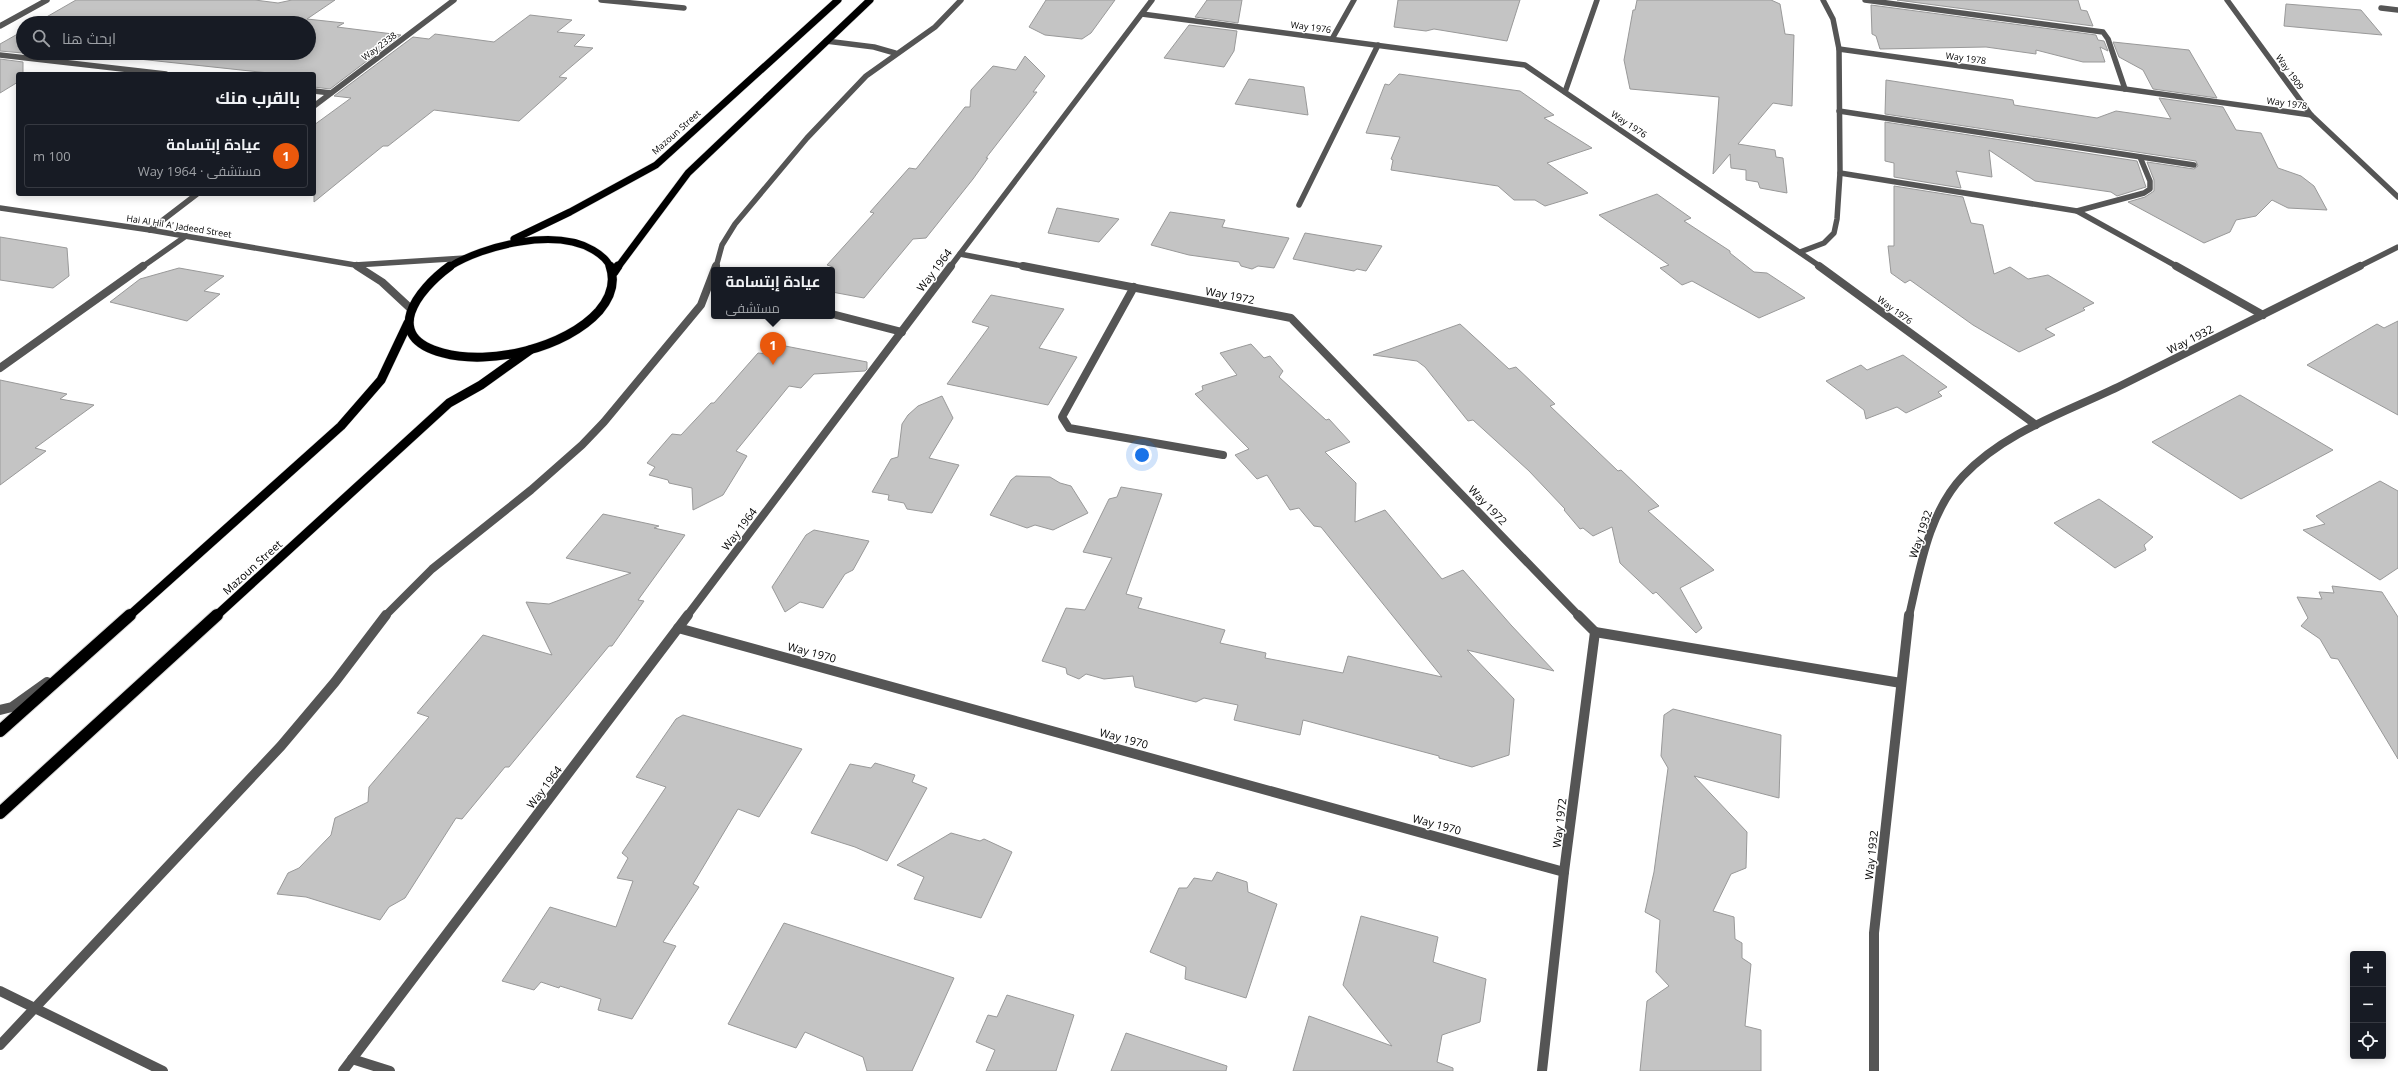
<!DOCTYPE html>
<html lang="ar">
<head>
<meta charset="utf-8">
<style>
  :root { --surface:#171b24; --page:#20242c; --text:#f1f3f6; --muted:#9ea1a6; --line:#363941; --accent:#ea580c }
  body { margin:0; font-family:"Open Sans",Cairo,sans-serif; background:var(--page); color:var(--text); direction:rtl }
  .controls { position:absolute; right:12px; bottom:12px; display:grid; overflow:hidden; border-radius:4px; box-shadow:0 2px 10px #0003 }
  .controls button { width:36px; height:36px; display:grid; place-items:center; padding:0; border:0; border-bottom:1px solid var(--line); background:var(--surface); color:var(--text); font:20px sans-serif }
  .you { position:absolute; left:1142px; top:455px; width:14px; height:14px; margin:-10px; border:3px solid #fff; border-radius:50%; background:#1a73e8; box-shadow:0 0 0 6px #1a73e833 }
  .badge { display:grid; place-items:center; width:26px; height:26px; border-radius:50%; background:var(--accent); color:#fff; font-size:13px; font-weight:700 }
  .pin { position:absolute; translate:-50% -33px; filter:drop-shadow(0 1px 2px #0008) }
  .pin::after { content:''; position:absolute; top:21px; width:14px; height:12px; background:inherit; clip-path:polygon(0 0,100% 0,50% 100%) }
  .popup { position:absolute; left:711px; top:267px; width:124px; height:52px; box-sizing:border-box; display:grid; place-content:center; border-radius:4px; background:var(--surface); filter:drop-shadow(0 1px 3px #0005); font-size:13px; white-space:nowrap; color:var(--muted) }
  .popup b { font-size:15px; color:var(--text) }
  .popup::after { content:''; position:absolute; left:50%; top:100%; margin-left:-8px; border:8px solid transparent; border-top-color:var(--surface) }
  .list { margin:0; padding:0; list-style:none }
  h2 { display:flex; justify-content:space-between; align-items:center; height:52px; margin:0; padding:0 16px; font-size:17px }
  h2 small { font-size:13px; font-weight:400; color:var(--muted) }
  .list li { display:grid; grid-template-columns:26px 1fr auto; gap:12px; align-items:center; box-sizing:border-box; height:64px; margin:0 8px 8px; padding:0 8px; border:1px solid var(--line); border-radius:4px }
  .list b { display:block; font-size:15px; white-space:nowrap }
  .list p { margin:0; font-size:13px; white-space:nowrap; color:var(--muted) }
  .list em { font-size:13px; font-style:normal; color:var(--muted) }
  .icon { flex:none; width:22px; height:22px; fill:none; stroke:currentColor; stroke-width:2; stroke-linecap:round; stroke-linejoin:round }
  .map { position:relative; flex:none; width:2398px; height:1071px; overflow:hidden; direction:ltr }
  .search { position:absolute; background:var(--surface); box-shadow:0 2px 10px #0003; left:16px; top:16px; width:300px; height:44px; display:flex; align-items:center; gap:10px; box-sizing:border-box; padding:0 14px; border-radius:22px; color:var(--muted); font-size:15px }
  .panel { position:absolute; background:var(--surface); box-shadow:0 2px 10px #0003; left:16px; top:72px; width:300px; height:124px; border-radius:4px; direction:rtl }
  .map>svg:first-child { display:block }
  .building { fill:#c4c4c4; stroke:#999 }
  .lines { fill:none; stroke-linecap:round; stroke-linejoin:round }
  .primary-far2-casing { stroke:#dbdbdb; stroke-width:8 }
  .primary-far1-casing { stroke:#dbdbdb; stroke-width:10 }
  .primary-casing { stroke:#dbdbdb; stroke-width:14 }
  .service { stroke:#555; stroke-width:5.5 }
  .minor-far2 { stroke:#555; stroke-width:5.5 }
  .minor-far1 { stroke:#555; stroke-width:8 }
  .minor { stroke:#555; stroke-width:10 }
  .tertiary-far2 { stroke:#555; stroke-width:5.5 }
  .tertiary-far1 { stroke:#555; stroke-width:8 }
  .tertiary { stroke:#555; stroke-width:10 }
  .primary-far2 { stroke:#000; stroke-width:7 }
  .primary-far1 { stroke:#000; stroke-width:9 }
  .primary { stroke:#000; stroke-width:12 }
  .labels { text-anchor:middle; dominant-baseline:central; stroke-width:3; stroke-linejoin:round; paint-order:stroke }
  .far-street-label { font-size:9px; fill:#000; stroke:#fff }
  .street-label { font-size:11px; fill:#000; stroke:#fff }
</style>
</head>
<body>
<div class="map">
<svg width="2398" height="1071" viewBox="0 0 2398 1071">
  <rect width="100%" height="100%" fill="#fff"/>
  <g class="building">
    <polygon points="76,0 255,0 278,3 292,0 335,0 307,19 344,23 337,27 401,35 330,89 314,87 314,74 278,74 83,53 309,53 309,23 36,23"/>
    <polygon points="1046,0 1115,0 1091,33 1082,39 1045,35 1029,27"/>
    <polygon points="1207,0 1242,0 1238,23 1195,17"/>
    <polygon points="1398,0 1520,0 1507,41 1434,29 1426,31 1394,27"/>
    <polygon points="1637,0 1771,0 1780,4 1785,34 1794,35 1792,106 1773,103 1738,144 1775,150 1776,157 1783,158 1787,193 1760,188 1758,182 1746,180 1746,170 1731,168 1730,154 1713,174 1719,97 1630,89 1624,60 1633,10 1635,10"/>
    <polygon points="1897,0 2078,0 2081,10 2087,11 2093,26"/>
    <polygon points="2286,4 2361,10 2382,35 2284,26"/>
    <polygon points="1871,5 2096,35 2098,40 2104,41 2108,51 2100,47 2105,62 2083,62 2036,50 2036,54 1986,47 1880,49 1876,36 1872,34"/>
    <polygon points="530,15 572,20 557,32 585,35 574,46 593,48 559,77 567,78 519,121 434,110 388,146 383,146 314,202 314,125 351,98 334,96 413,37 429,39 435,34 494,42"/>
    <polygon points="1189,25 1237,31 1234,51 1224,67 1164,58"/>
    <polygon points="23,31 23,53 0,51 0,44"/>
    <polygon points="2113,42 2189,50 2217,98 2153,89 2143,70 2119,57"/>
    <polygon points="1025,56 1045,76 1033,92 1037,92 986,158 988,158 973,179 926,238 913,239 864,298 832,292 833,267 827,265 874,213 870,212 909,168 916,169 965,107 970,107 971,90 993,66 1016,70"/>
    <polygon points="0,59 23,62 23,74 18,74 18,82 0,93"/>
    <polygon points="1399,74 1520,91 1554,115 1544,118 1592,148 1547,163 1588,193 1545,206 1535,200 1514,200 1498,186 1391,170 1393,160 1391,159 1400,137 1366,133 1385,84 1389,85"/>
    <polygon points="1249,79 1304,87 1308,115 1235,104"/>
    <polygon points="1886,80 2013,100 2014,105 2097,118 2116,111 2171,119 2159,98 2223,107 2236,130 2261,133 2278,168 2301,176 2314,186 2327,210 2288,208 2272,200 2256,216 2236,220 2230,232 2204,243 2128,202 2145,197 2154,191 2154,180 2147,162 2194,169 2198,166 2196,161 1885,114"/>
    <polygon points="1885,122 2137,161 2146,187 2117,196 2111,192 2035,181 1989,150 1992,177 1956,171 1961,188 1894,177 1894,163 1885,161"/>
    <polygon points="1894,186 1963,197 1971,223 1983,225 1994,274 2010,267 2028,279 2048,275 2094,303 2083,308 2085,310 2045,329 2055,335 2019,352 1973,325 1910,280 1905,283 1891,273 1888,246 1894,246"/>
    <polygon points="1657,194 1691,218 1684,221 1730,251 1730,253 1754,272 1767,273 1805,298 1759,318 1692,281 1682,285 1660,268 1669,265 1599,215"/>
    <polygon points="1057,208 1119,219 1099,242 1048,233"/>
    <polygon points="1170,212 1225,220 1222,227 1289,238 1274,268 1258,266 1252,269 1241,266 1239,262 1189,255 1151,245"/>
    <polygon points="1305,233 1382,246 1366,271 1357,269 1354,271 1293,259"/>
    <polygon points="0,237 67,248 69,276 53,288 0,280"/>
    <polygon points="179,268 224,276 204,291 220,294 187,321 110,302 140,279"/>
    <polygon points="991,295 1064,309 1039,348 1077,357 1048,405 947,384 989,327 972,322"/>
    <polygon points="2398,321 2398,415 2307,365 2377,324 2384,328"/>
    <polygon points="1460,324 1509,369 1516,367 1555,404 1550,406 1618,471 1621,470 1659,506 1648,511 1714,570 1680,588 1702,628 1696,633 1656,592 1653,594 1620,563 1612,527 1593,536 1583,528 1580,529 1564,510 1565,509 1529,471 1473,420 1468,421 1425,367 1417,361 1373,355"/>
    <polygon points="775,344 867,362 867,369 865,371 814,374 801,388 789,386 736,451 747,456 723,495 693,510 692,488 669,483 668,480 649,475 655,467 647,463 672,434 681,435 711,403 714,403 758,353 767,354"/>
    <polygon points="1251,344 1264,358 1270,356 1283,371 1279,377 1326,420 1329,419 1350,442 1325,452 1356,483 1355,522 1385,510 1442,579 1463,570 1511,625 1554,671 1467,650 1514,699 1509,755 1472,767 1439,758 1439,756 1303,720 1300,735 1234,720 1238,705 1204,698 1196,702 1135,687 1133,676 1104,679 1086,674 1079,679 1067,674 1066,668 1042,661 1066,608 1085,610 1112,558 1083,552 1109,499 1117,497 1121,487 1162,494 1126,594 1142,598 1138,608 1225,630 1220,643 1266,653 1265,658 1343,673 1348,656 1442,677 1321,527 1314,526 1299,508 1290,510 1267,475 1257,479 1235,455 1249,449 1195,394 1203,390 1202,386 1237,375 1220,353"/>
    <polygon points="1903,355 1947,387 1938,392 1942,396 1906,413 1897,407 1866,419 1864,410 1826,381 1861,365 1867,370"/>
    <polygon points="0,380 67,394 60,399 94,405 35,448 46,451 0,485"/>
    <polygon points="2240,395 2333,450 2241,499 2152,442"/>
    <polygon points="942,396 953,418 929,458 959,465 932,513 907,509 904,503 888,500 889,495 872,492 891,459 898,457 902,424 908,415 918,406"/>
    <polygon points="1016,476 1050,477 1060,483 1071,486 1088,513 1053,530 1035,525 1027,528 990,515 1011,480"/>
    <polygon points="2380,481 2398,491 2398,568 2380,580 2303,530 2325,524 2316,516"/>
    <polygon points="2099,499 2153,537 2144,545 2146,550 2115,568 2054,523"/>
    <polygon points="603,514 659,526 654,528 685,535 638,600 644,601 612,646 609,646 509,767 505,767 462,819 456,818 405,898 389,907 380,920 306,897 277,894 288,873 299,868 331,835 335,818 368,802 369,787 429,717 417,713 483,635 552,655 526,602 549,604 631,573 566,558"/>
    <polygon points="814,530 869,541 853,570 845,574 823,608 800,602 785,612 772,587 806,535"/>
    <polygon points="2332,586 2382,592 2398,617 2398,759 2338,659 2331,658 2320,639 2301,626 2308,618 2297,597 2322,599 2319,592 2334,593"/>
    <polygon points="1673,709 1781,735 1779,798 1694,776 1747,832 1746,868 1731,874 1713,911 1734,917 1735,939 1742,943 1742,958 1751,964 1745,1026 1761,1030 1761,1071 1640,1071 1647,1001 1669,986 1656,972 1660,920 1645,912 1654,872 1668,768 1661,756 1664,715"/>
    <polygon points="683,715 802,749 759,817 738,809 693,884 699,887 663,942 676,946 632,1019 598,1010 601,999 560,986 559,988 541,982 534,990 502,981 550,907 616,927 633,881 617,878 628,858 622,853 666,787 636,777 676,719"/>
    <polygon points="875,763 915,775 912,782 927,788 887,861 855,847 811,833 850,764 871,768"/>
    <polygon points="951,833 980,841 984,839 1012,852 981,918 914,899 924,877 897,865"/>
    <polygon points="1217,872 1247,882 1248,892 1277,904 1246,998 1185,979 1186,967 1150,952 1179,888 1187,888 1194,878 1212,881"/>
    <polygon points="1361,916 1438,937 1433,962 1486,979 1480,1022 1442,1035 1437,1062 1453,1068 1453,1071 1293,1071 1309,1016 1392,1046 1343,985"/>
    <polygon points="784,923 954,978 912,1071 867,1071 863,1057 805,1032 796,1048 728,1024"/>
    <polygon points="1007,995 1074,1015 1056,1071 986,1071 995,1050 976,1042 988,1015 997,1017"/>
    <polygon points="1126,1033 1227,1066 1226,1071 1111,1071"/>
  </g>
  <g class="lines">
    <g class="primary-far2-casing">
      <g id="primary-far2">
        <polyline points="514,239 570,212 656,165 838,0"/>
        <path d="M449 267C484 245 555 228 593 250 600 254 607 259 610 267"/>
        <polyline points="618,267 688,173 870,0"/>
      </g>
    </g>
    <g class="primary-far1-casing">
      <g id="primary-far1">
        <path d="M450 266C417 290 381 337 443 353 490 366 566 348 599 311 610 298 616 283 610 266"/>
        <polyline points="614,272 618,266"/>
        <polyline points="129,616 341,426 381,380 408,323"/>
        <polyline points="216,616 449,403 481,385 530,350"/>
      </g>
    </g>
    <g class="primary-casing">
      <g id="primary">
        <polyline points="0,731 130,615"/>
        <polyline points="0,813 217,615"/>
      </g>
    </g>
    <g class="service">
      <polyline points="1865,0 2103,32 2108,39 2125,89"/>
      <polyline points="2381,8 2398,10"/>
      <polyline points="1839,111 2194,165"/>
      <polyline points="2077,211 2144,193 2150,189 2150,181 2140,157"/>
    </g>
    <g class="minor-far2">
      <polyline points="601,0 684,8"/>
      <polyline points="1823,0 1833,19 1839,49"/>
      <polyline points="2227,0 2311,115 2398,197"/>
      <polyline points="1142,14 1525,65 1821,267"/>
      <polyline points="0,26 47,0"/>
      <polyline points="1332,39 1354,0"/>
      <polyline points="826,41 874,47 895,53"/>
      <polyline points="0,55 166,74"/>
      <polyline points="314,91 331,93"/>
      <polyline points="1565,92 1597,0"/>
      <polyline points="314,106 454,0"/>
      <polyline points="1840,173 2077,211 2178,267"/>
      <polyline points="1299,205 1378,45"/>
      <polyline points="150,230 197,194"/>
      <polyline points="1800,252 1824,243 1834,233 1837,219 1840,173 1839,49 2311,115"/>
      <polyline points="960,254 1028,267"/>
      <polyline points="142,267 186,236"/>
      <polyline points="716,267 722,245 735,224 807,138 866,76 935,27 961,0"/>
      <polyline points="950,267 1152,0"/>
      <polyline points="2358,267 2398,247"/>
    </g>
    <g class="minor-far1">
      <polyline points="1023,266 1291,318 1579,616"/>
      <polyline points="1819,266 2036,425"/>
      <polyline points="2176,266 2263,315"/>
      <polyline points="1134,287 1062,417 1069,428 1223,455"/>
      <polyline points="832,314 902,332"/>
      <polyline points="0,368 143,266"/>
      <polyline points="385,616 432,569 531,490 582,445 604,422 701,305 716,266"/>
      <polyline points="687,616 951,266"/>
      <path d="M1909 616C1920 569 1928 513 1963 476 2005 431 2067 412 2122 385 2201 346 2280 306 2360 266"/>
    </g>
    <g class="minor">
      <polyline points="678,628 1564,872"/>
      <polyline points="1595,632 1901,683"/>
      <polyline points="0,991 163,1071"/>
      <polyline points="0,1045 281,746 335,682 386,615"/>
      <polyline points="352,1059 390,1071"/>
      <polyline points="343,1071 688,615"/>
      <polyline points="1542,1071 1564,872 1595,632 1578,615"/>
      <polyline points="1874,1071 1874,933 1909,615"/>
    </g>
    <g class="tertiary-far2">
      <polyline points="0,208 150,230 355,265 465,258"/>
      <polyline points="355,265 359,267"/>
    </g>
    <polyline class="tertiary-far1" points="357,266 382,282 410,308"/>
    <polyline class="tertiary" points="0,710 12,707 47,682"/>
    <use href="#primary-far2" class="primary-far2"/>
    <use href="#primary-far1" class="primary-far1"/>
    <use href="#primary" class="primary"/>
  </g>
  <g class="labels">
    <g class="far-street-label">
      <text transform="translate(1311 27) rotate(8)">Way 1976</text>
      <text transform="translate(379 46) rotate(-37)">Way 2338</text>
      <text transform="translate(1966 58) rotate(8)">Way 1978</text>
      <text transform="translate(2290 72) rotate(54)">Way 1909</text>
      <text transform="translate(2287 103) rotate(8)">Way 1978</text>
      <text transform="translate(1629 124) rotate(34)">Way 1976</text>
      <text transform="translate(676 132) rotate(-42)">Mazoun Street</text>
      <text transform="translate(179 226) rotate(9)">Hai Al Hil A' Jadeed Street</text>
      <text transform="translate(1895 310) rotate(36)">Way 1976</text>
    </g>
    <g class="street-label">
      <text transform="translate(934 270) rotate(-53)">Way 1964</text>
      <text transform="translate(1230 295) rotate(11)">Way 1972</text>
      <text transform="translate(2190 339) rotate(-27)">Way 1932</text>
      <text transform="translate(1488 505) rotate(46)">Way 1972</text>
      <text transform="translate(739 529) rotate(-53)">Way 1964</text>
      <text transform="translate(1920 534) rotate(-71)">Way 1932</text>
      <text transform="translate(252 567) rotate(-42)">Mazoun Street</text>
      <text transform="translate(812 652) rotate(15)">Way 1970</text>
      <text transform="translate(1124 738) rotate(15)">Way 1970</text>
      <text transform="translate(544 787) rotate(-53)">Way 1964</text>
      <text transform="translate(1559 823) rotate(-83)">Way 1972</text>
      <text transform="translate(1437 824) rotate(15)">Way 1970</text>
      <text transform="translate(1871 855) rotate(-84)">Way 1932</text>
    </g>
  </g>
</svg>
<div class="controls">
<button>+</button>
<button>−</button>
<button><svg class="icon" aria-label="locate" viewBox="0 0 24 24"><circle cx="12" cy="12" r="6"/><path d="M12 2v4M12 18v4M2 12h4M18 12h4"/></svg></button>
</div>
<div class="you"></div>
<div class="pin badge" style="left:773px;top:365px">1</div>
<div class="popup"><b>عيادة إبتسامة</b>مستشفى</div>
<div class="search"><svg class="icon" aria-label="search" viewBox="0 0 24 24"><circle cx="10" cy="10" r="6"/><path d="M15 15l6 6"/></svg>ابحث هنا</div>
<section class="panel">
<h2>بالقرب منك<small></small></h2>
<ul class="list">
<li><span class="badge">1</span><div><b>عيادة إبتسامة</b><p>مستشفى · Way 1964</p></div><em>100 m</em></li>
</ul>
</section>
</div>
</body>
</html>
